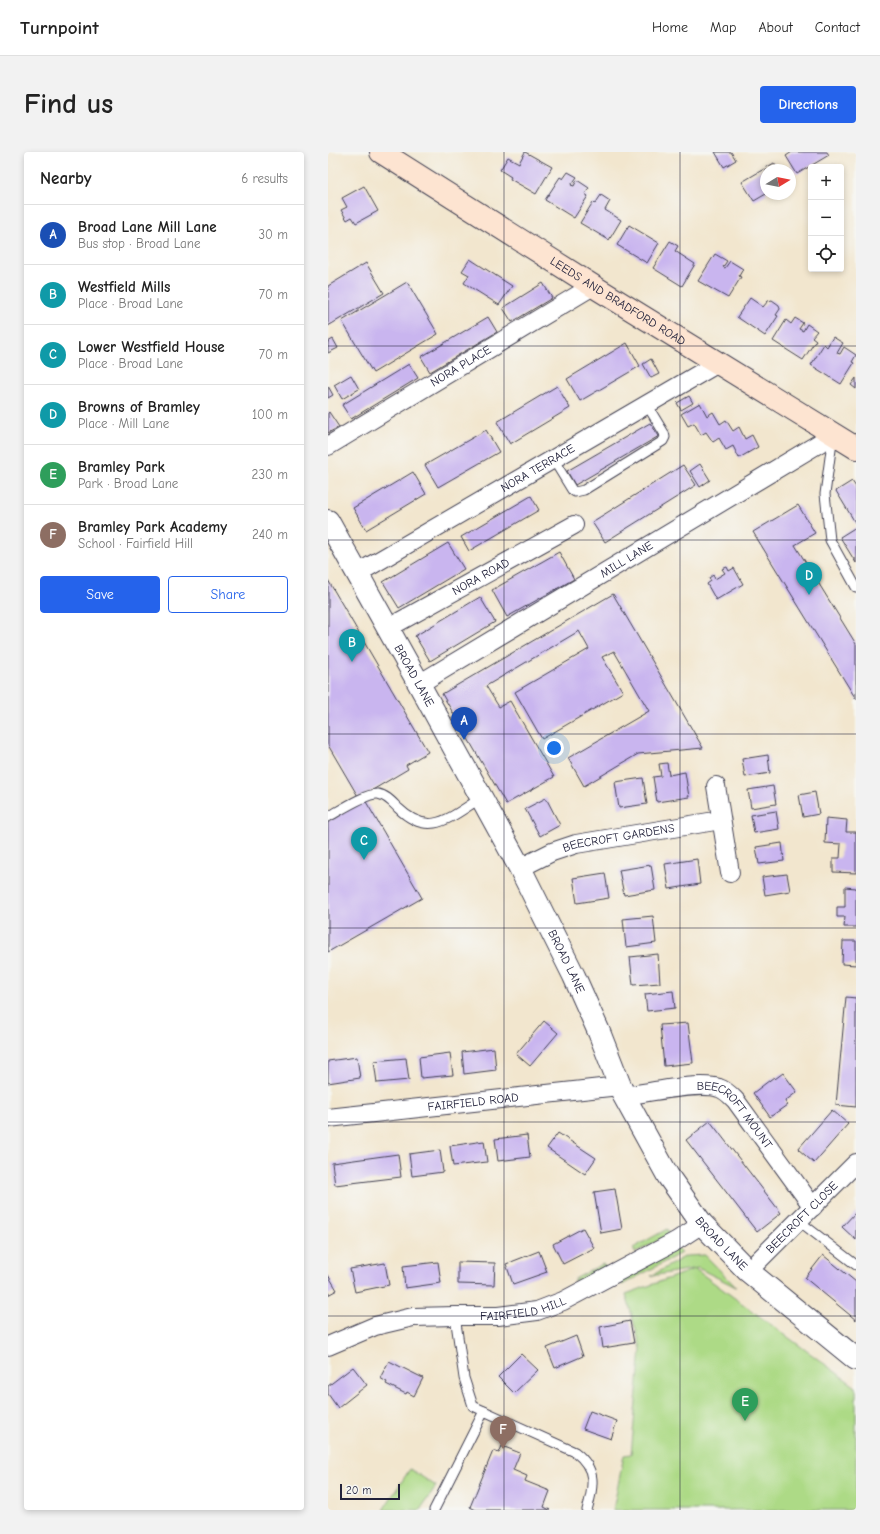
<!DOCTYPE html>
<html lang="en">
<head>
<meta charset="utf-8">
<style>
  :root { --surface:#fff; --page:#f2f2f2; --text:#222; --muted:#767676; --line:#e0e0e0; --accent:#2563eb }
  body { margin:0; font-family:"Comic Neue",sans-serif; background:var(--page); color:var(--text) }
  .controls { position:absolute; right:12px; top:12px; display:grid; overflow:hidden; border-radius:4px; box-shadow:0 2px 6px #0003 }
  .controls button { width:36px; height:36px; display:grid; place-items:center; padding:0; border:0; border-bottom:1px solid var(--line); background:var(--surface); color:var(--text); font:20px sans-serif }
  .compass { position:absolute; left:432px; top:12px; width:36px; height:36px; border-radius:50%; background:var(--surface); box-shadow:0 2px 6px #0003; rotate:80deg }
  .scale { position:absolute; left:12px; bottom:10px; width:60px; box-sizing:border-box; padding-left:4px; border:2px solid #22223b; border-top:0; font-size:11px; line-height:14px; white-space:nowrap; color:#22223b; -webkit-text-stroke:3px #f6f6f2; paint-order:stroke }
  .you { position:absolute; left:226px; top:596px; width:14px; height:14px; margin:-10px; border:3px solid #fff; border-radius:50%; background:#1a73e8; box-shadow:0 0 0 6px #1a73e833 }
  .badge { display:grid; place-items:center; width:26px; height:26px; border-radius:50%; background:var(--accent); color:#fff; font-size:13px; font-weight:700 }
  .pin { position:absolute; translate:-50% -33px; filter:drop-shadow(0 1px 2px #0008) }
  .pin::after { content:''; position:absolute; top:21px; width:14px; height:12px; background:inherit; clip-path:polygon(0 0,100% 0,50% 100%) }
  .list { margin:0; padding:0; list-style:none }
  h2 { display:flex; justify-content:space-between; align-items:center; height:52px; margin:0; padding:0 16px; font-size:17px }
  h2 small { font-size:13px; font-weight:400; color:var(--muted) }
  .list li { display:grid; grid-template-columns:26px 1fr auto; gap:12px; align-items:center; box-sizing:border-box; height:60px; padding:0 16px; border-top:1px solid var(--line) }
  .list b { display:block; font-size:15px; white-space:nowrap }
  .list p { margin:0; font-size:13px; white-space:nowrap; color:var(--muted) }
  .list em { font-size:13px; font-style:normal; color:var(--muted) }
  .actions { display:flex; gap:8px; padding:12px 16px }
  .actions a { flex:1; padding:9px 0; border:1px solid var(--accent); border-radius:4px; text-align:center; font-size:14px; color:var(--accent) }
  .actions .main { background:var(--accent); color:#fff }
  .icon { flex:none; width:22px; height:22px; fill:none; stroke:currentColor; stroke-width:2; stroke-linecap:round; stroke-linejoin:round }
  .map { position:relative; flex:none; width:528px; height:1358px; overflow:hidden; border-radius:4px }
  header { display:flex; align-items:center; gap:24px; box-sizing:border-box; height:56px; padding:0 20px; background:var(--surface); border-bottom:1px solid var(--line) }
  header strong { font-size:19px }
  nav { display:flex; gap:22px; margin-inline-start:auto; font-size:14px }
  .intro { display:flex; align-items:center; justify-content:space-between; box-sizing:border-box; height:96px; padding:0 24px }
  h1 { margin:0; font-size:28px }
  .button { padding:10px 18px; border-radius:4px; background:var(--accent); color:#fff; font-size:14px; font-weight:700 }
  main { display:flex; gap:24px; padding:0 24px }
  aside { flex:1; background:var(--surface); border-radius:4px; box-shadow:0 2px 6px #0003 }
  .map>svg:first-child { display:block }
  .green { fill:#adda86; stroke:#687e60 }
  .building { fill:#c9b5ef }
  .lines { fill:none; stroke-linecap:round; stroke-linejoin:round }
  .service-casing { stroke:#413f51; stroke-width:11 }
  .minor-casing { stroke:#413f51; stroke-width:20 }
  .tertiary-casing { stroke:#413f51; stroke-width:24 }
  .secondary-casing { stroke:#413f51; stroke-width:24 }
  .service { stroke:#fff; stroke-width:9 }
  .minor { stroke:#fff; stroke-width:18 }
  .tertiary { stroke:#fff; stroke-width:22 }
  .secondary { stroke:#fde4d1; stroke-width:22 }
  .grid { fill:none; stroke:#22223b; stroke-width:1; stroke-opacity:0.55 }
  .labels { text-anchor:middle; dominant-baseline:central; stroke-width:4; stroke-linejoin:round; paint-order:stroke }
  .street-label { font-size:12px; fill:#22223b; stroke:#f6f6f2 }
</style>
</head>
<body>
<header>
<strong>Turnpoint</strong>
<nav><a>Home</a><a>Map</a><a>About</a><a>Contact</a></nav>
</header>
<div class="intro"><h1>Find us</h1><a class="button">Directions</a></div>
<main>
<aside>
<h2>Nearby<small>6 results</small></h2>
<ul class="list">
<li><span class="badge" style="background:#1a4fb4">A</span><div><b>Broad Lane Mill Lane</b><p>Bus stop · Broad Lane</p></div><em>30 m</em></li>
<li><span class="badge" style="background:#0f9aa8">B</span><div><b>Westfield Mills</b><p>Place · Broad Lane</p></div><em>70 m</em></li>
<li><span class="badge" style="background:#0f9aa8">C</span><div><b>Lower Westfield House</b><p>Place · Broad Lane</p></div><em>70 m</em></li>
<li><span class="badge" style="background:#0f9aa8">D</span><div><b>Browns of Bramley</b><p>Place · Mill Lane</p></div><em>100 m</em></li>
<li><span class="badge" style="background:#2e9e5b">E</span><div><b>Bramley Park</b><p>Park · Broad Lane</p></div><em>230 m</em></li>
<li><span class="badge" style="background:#8d6e63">F</span><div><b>Bramley Park Academy</b><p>School · Fairfield Hill</p></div><em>240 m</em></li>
</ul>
<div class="actions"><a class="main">Save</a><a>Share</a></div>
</aside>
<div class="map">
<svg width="528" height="1358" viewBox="0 0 528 1358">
  <rect width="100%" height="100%" fill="#f6f6f2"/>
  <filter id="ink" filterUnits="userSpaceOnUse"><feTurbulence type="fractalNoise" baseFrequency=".025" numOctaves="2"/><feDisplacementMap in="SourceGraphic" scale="8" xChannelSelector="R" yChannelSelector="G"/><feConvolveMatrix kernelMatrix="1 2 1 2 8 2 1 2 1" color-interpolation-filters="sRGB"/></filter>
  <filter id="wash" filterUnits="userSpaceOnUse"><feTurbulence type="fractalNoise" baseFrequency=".012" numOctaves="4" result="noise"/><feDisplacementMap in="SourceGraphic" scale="16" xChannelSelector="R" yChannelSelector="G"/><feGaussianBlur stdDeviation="0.9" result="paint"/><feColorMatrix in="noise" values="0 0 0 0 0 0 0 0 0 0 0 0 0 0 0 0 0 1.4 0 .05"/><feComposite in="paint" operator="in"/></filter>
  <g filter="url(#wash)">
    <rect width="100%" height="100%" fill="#f2e6ce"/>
    <g class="green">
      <polygon points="339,1077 342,1082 307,1101 305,1096"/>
      <polygon points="350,1096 353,1101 294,1133 291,1128"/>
      <polygon points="377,1103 408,1135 370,1116 323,1124 358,1104"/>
      <polygon points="275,1112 278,1116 249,1131 245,1128"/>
      <polygon points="367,1117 528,1235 528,1358 285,1358 296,1303 303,1302 313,1197 298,1142"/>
      <polygon points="82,1317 108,1334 92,1358 55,1358"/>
    </g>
    <g id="blocks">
      <g class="building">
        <polygon points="197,0 224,15 208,42 182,27 183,25 172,18 180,5 191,11"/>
        <polygon points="387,0 403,0 408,8 396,15"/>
        <polygon points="464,0 499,0 501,3 469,22 458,4"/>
        <polygon points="446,11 450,18 438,18 438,42 426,49 414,30"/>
        <polygon points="240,20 249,25 243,33 246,34 249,28 261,36 257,42 260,44 246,66 217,48 232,25 235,27"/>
        <polygon points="36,34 50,59 28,71 24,65 19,68 13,58 19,55 14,46"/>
        <polygon points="273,43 282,49 277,58 293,68 281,88 252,71 265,50 267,52"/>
        <polygon points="301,73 331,91 319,111 289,93"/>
        <polygon points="342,89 350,94 347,99 367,112 354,134 325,116"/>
        <polygon points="387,102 399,109 395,115 397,116 402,109 415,117 411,124 413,125 400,146 370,129"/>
        <polygon points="142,107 184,134 171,153 136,131 141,123 134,119"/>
        <polygon points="38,111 56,141 0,174 0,134"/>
        <polygon points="79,130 110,182 45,221 14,169"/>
        <polygon points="215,131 224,146 184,170 175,156"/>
        <polygon points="422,146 435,155 440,149 444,148 451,153 452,157 448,163 450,164 437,184 409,165"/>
        <polygon points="160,165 169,180 102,220 93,205"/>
        <polygon points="467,166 475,171 471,177 475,179 479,172 489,179 484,185 488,188 475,208 445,189 458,168 463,172"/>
        <polygon points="505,185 515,191 509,201 512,202 516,195 528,203 524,210 526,211 513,232 483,213 496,192 499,195"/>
        <polygon points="5,187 10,196 0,201 0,190"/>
        <polygon points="299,191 312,214 252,249 239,227"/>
        <polygon points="323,207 331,222 323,226 315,212"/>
        <polygon points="81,212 90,226 23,267 14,253"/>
        <polygon points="23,223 31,237 14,247 6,233"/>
        <polygon points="528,226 528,237 523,233"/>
        <polygon points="0,234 5,243 0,246"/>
        <polygon points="229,234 242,256 182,292 169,270"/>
        <polygon points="361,244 365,251 353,258 349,251"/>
        <polygon points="372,251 379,264 385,260 392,272 398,268 405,279 411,275 417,287 424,283 430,295 411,306 405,294 398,298 391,286 385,290 378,280 373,283 366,271 360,274 353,262"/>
        <polygon points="1,260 11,275 0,281 0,261"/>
        <polygon points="322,271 331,284 247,333 239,319"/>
        <polygon points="158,278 171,300 110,335 97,313"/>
        <polygon points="372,312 382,328 372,335 362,319"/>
        <polygon points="355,313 368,333 277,390 264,370"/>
        <polygon points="85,320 98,342 38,378 25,356"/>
        <polygon points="524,329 528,335 528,372 508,339"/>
        <polygon points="203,344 211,358 141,399 133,385"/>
        <polygon points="470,353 487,381 467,393 528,492 528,547 425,380"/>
        <polygon points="528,375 528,411 512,385"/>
        <polygon points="120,391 136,417 71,456 55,430"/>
        <polygon points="231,400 246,427 179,465 164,438"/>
        <polygon points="399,415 401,419 406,416 415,432 388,448 379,432 383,429 381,426 385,423 387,427 397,421 394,417"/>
        <polygon points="0,428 100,600 78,613 80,617 31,646 0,593"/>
        <polygon points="285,442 375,596 310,602 256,634 240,606 321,559 286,499 274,505 295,540 214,587 187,540 261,497 251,479 158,534 171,555 182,549 226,625 178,652 114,542"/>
        <polygon points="152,445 167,470 102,509 87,484"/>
        <polygon points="440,603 442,621 417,625 414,607"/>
        <polygon points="339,611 341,623 357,620 361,645 329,650 325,625 333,624 331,612"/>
        <polygon points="315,626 319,652 291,656 287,630"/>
        <polygon points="445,634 448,652 423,656 420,638"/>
        <polygon points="487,640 491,662 475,665 471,643"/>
        <polygon points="218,646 232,673 212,684 197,657"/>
        <polygon points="37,648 94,746 0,800 0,669"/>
        <polygon points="448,659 451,677 426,681 423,663"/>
        <polygon points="498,666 519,668 518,680 528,680 528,721 505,720 505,706 512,706 513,692 497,691"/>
        <polygon points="454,691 456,709 431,712 428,695"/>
        <polygon points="369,707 372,732 341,737 337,712"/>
        <polygon points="323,713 327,738 296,743 291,718"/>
        <polygon points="277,721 281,746 249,751 245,726"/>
        <polygon points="459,722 462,739 437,743 434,725"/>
        <polygon points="517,735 528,736 528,775 516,775 517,765 509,765 509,755 517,755"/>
        <polygon points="325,764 328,791 298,795 295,767"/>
        <polygon points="515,789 528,789 528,813 514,812"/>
        <polygon points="330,802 332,831 305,833 302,805"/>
        <polygon points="345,839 347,856 319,859 317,842"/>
        <polygon points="518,845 528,846 528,955 508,953"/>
        <polygon points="216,869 230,881 202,914 188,902"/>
        <polygon points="360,871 365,911 336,914 332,873"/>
        <polygon points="166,896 168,918 136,922 134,900"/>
        <polygon points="122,901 125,923 93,926 91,905"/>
        <polygon points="29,905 32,926 0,931 0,909"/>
        <polygon points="78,906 81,928 49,931 46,909"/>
        <polygon points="455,921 469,940 457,949 459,953 442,965 425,941 446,925 447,927"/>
        <polygon points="504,958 520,972 486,1011 470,997"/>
        <polygon points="382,969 453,1061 429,1080 358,988"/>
        <polygon points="230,981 268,1006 257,1022 219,996"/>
        <polygon points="199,983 202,1005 170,1009 167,987"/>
        <polygon points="156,989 159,1010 125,1014 122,994"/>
        <polygon points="112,998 115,1020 84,1024 81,1002"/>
        <polygon points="70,1002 73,1025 7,1033 4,1011"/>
        <polygon points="287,1037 294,1077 273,1081 266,1040"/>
        <polygon points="528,1060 528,1088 514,1075"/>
        <polygon points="255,1076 266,1096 235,1112 225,1092"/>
        <polygon points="211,1099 219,1120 185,1132 178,1112"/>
        <polygon points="495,1103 528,1130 528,1168 477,1126"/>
        <polygon points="110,1110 113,1131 77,1136 75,1114"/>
        <polygon points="130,1110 167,1111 166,1133 130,1132"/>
        <polygon points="57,1111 61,1133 27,1140 22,1117"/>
        <polygon points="0,1123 9,1138 0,1143"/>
        <polygon points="302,1169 306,1191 275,1196 272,1175"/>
        <polygon points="248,1184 255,1204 227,1216 219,1196"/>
        <polygon points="193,1202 210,1218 186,1241 170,1225"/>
        <polygon points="61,1209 95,1226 86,1244 79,1240 78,1242 58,1232 59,1230 52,1226"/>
        <polygon points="25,1215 39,1233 10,1256 0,1242 0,1234"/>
        <polygon points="262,1259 289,1269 283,1287 255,1277"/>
        <polygon points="174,1294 192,1301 185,1318 199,1324 197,1329 222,1339 216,1355 222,1358 148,1358 142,1355 165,1299 171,1301"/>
      </g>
    </g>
  </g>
  <g filter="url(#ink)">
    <use href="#blocks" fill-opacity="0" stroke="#413f51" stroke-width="1"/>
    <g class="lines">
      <g class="service-casing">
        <g id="service">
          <polyline points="505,283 497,342 502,388 528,435"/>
          <polyline points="225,307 244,338 247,340 256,338 335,289 337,285 336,281 319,253"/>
          <path d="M0 665C11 659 38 641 50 642 58 643 64 650 70 656 102 687 122 665 153 646"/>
          <polyline points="471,1069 528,1113"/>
          <path d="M127 1164 136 1226 145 1254 247 1300C269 1317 266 1334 259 1358"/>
          <polyline points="106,1358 156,1259"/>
        </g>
      </g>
      <g class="minor-casing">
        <g id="minor">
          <path id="s1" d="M0 294 265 134"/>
          <path id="s2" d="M30 421 390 211"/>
          <path id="s3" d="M60 476 246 373"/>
          <path id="s4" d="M91 532 505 283"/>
          <polyline points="388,634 402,721"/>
          <path id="s5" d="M192 716 224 700 248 692 393 668"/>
          <path id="s6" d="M296 944C318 941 372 929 391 936 398 938 403 944 408 949L485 1055"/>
          <path id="s7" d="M0 966 291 934"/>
          <path id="s8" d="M420 1119 528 1011"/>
          <path id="s9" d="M0 1194 47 1174 85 1165 127 1164H170L209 1159 235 1149 348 1089 374 1072"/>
        </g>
      </g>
      <g class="tertiary-casing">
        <g id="tertiary">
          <path id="s10" d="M0 369 91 532 192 716 246 824 271 880 296 944 340 1024 374 1072 420 1119 528 1207"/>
        </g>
      </g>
      <g class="secondary-casing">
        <g id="secondary">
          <path id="s11" d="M53 0 265 134 528 296"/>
        </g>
      </g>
      <use href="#service" class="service"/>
      <use href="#minor" class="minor"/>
      <use href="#tertiary" class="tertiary"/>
      <use href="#secondary" class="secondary"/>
    </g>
  </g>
  <path class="grid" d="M176 0V1358M352 0V1358M0 194H528M0 388H528M0 582H528M0 776H528M0 970H528M0 1164H528"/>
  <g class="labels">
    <g class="street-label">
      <text stroke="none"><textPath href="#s11" startOffset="280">LEEDS AND BRADFORD ROAD</textPath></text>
      <text stroke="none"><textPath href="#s1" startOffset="155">NORA PLACE</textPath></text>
      <text stroke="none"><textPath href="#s2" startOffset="208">NORA TERRACE</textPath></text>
      <text stroke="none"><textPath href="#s4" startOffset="242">MILL LANE</textPath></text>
      <text stroke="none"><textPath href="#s3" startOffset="106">NORA ROAD</textPath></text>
      <text stroke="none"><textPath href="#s10" startOffset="177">BROAD LANE</textPath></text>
      <text stroke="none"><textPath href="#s5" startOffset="104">BEECROFT GARDENS</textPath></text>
      <text stroke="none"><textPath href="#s10" startOffset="501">BROAD LANE</textPath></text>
      <text stroke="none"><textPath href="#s7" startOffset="146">FAIRFIELD ROAD</textPath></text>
      <text stroke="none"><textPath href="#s6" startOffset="124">BEECROFT MOUNT</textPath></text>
      <text stroke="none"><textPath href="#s8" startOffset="76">BEECROFT CLOSE</textPath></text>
      <text stroke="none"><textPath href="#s10" startOffset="825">BROAD LANE</textPath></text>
      <text stroke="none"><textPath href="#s9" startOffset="201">FAIRFIELD HILL</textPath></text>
    </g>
  </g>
</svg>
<div class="controls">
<button>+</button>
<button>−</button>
<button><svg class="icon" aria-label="locate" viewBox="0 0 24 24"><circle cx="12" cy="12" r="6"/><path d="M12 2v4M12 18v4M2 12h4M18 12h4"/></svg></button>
</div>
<svg class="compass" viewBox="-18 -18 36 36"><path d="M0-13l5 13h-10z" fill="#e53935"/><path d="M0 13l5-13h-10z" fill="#767676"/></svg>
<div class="scale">20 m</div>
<div class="you"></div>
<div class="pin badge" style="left:136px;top:588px;background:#1a4fb4">A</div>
<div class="pin badge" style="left:24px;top:510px;background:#0f9aa8">B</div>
<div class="pin badge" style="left:36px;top:708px;background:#0f9aa8">C</div>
<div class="pin badge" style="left:481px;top:443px;background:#0f9aa8">D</div>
<div class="pin badge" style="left:417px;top:1269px;background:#2e9e5b">E</div>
<div class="pin badge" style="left:175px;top:1297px;background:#8d6e63">F</div>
</div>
</main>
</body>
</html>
